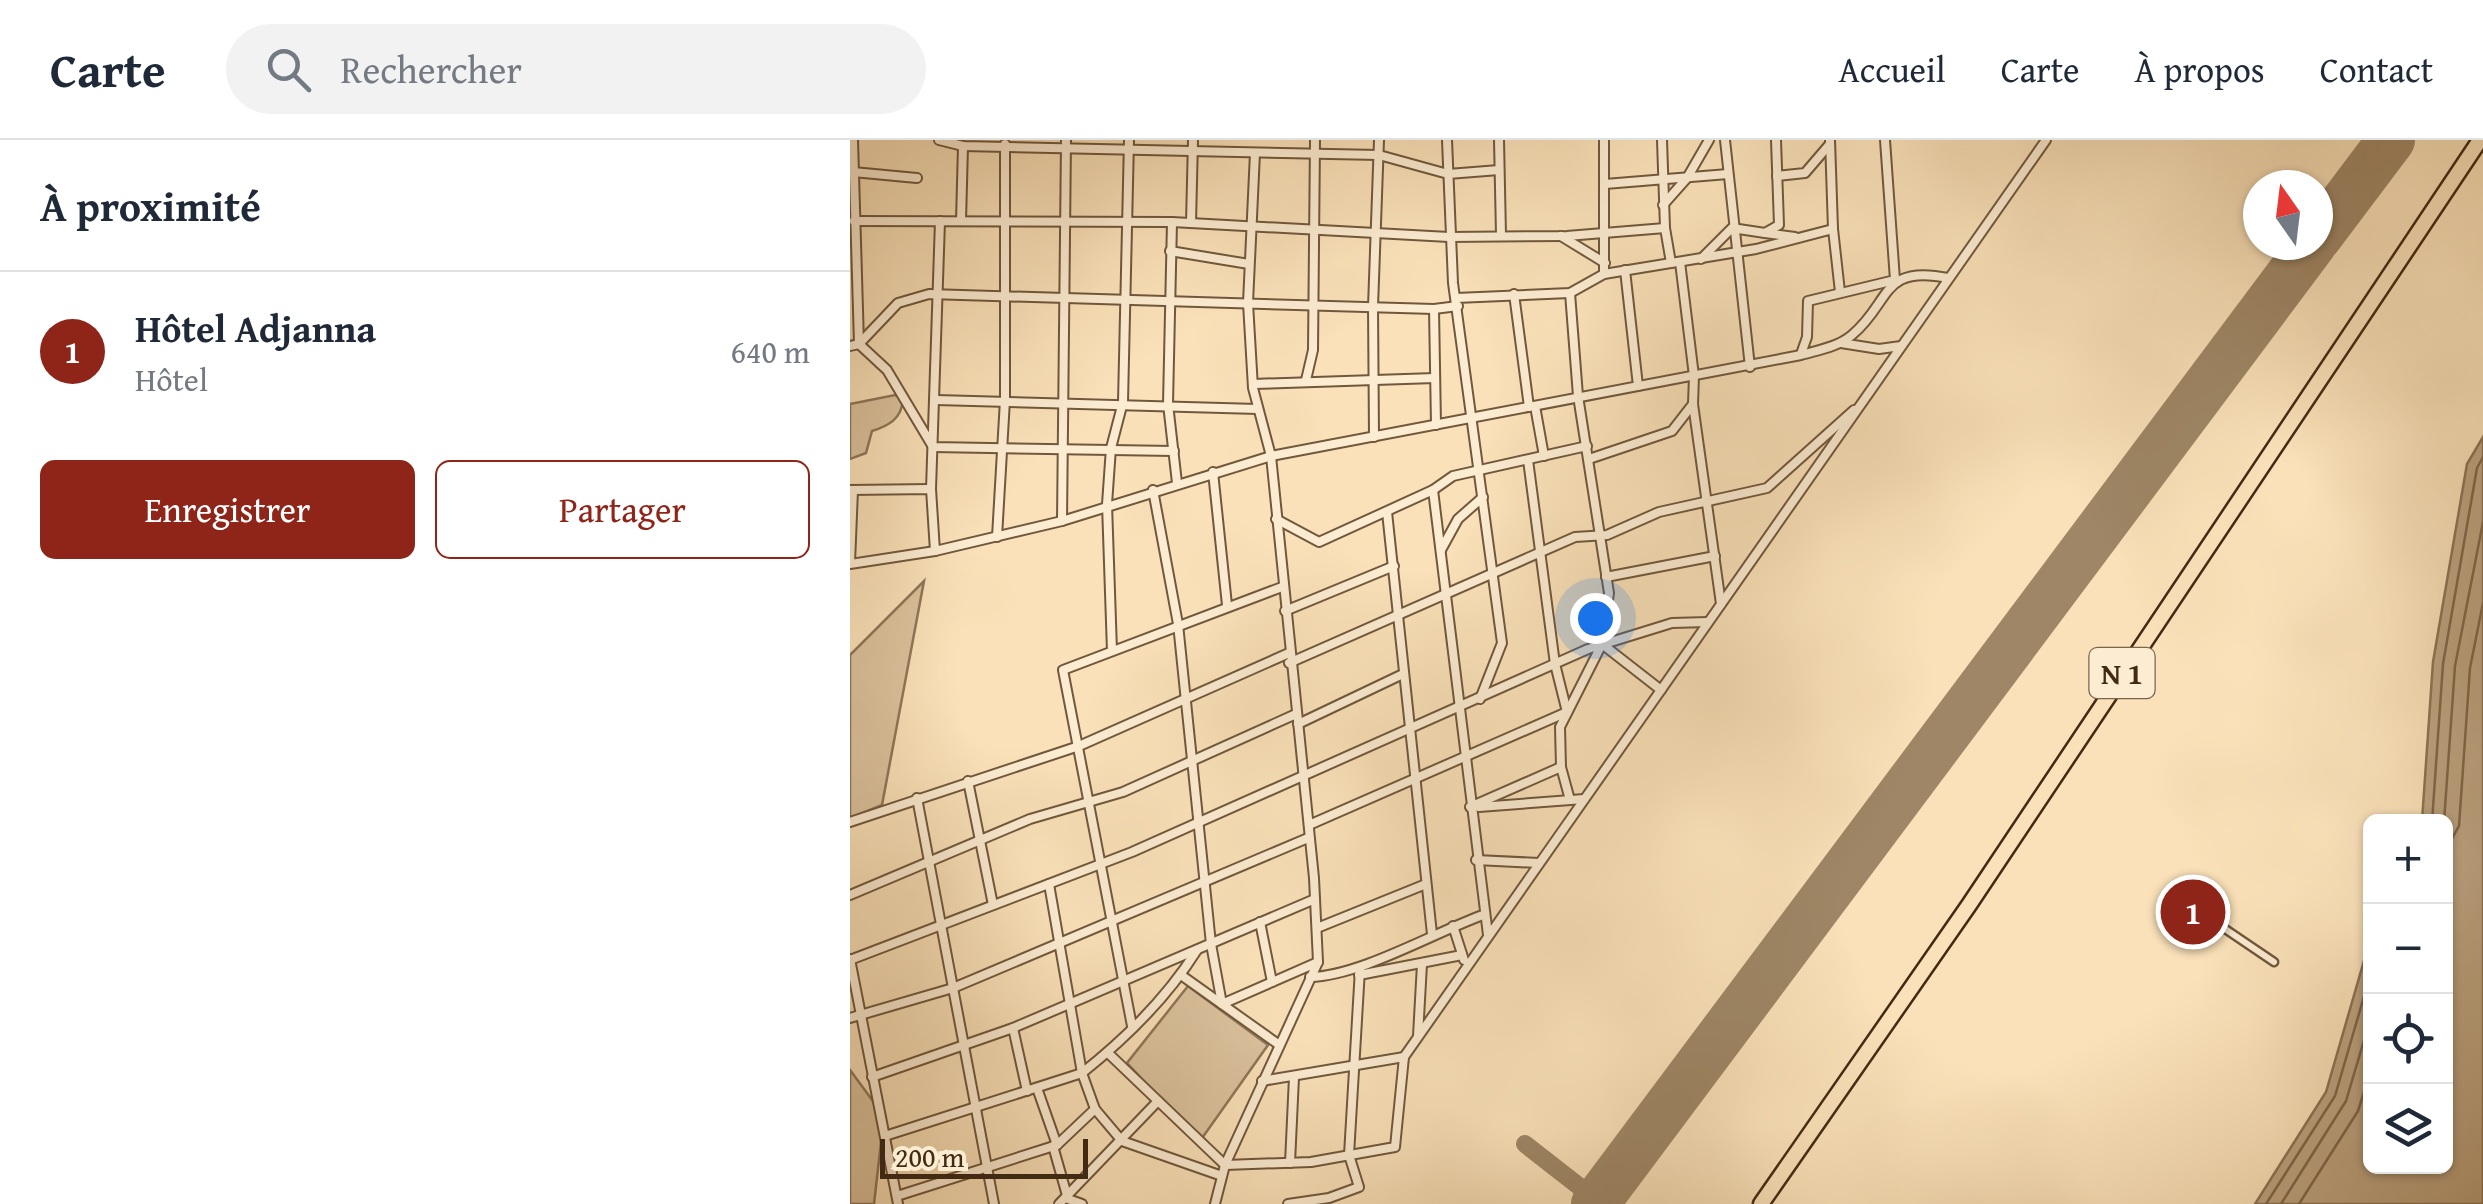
<!DOCTYPE html>
<html lang="fr">
<head>
<meta charset="utf-8">
<style>
  :root { --surface:#fff; --page:#f2f2f3; --text:#1f2937; --muted:#747a83; --line:#e0e1e3; --accent:#8f2418 }
  body { margin:0; font-family:"Gentium Book Plus",serif; background:var(--page); color:var(--text) }
  .controls { position:absolute; right:30px; bottom:30px; display:grid; overflow:hidden; border-radius:15px; box-shadow:0 2px 8px #0004 }
  .controls button { width:90px; height:90px; display:grid; place-items:center; padding:0; border:0; border-bottom:2px solid var(--line); background:var(--surface); color:var(--text); font:50px sans-serif }
  .compass { position:absolute; left:1393px; top:30px; width:90px; height:90px; border-radius:50%; background:var(--surface); box-shadow:0 2px 8px #0004; rotate:346deg }
  .scale { position:absolute; left:30px; bottom:25px; width:208px; box-sizing:border-box; padding-left:10px; border:5px solid #432a12; border-top:0; font-size:28px; line-height:35px; white-space:nowrap; color:#432a12; -webkit-text-stroke:8px #fcecd2; paint-order:stroke }
  .you { position:absolute; left:745px; top:478px; width:35px; height:35px; margin:-25px; border:8px solid #fff; border-radius:50%; background:#1a73e8; box-shadow:0 0 0 15px #1a73e833 }
  .badge { display:grid; place-items:center; width:65px; height:65px; border-radius:50%; background:var(--accent); color:#fff; font-size:32px; font-weight:700 }
  .pin { position:absolute; translate:-50% -50%; border:5px solid #fff; box-shadow:0 2px 10px #0006 }
  .list { margin:0; padding:0; list-style:none }
  h2 { display:flex; justify-content:space-between; align-items:center; height:130px; margin:0; padding:0 40px; font-size:42px }
  h2 small { font-size:32px; font-weight:400; color:var(--muted) }
  .list li { display:grid; grid-template-columns:65px 1fr auto; gap:30px; align-items:center; box-sizing:border-box; height:160px; padding:0 40px; border-top:2px solid var(--line) }
  .list b { display:block; font-size:38px; white-space:nowrap }
  .list p { margin:0; font-size:32px; white-space:nowrap; color:var(--muted) }
  .list em { font-size:32px; font-style:normal; color:var(--muted) }
  .actions { display:flex; gap:20px; padding:30px 40px }
  .actions a { flex:1; padding:22px 0; border:2px solid var(--accent); border-radius:15px; text-align:center; font-size:35px; color:var(--accent) }
  .actions .main { background:var(--accent); color:#fff }
  .icon { flex:none; width:55px; height:55px; fill:none; stroke:currentColor; stroke-width:2; stroke-linecap:round; stroke-linejoin:round }
  .map { position:relative; flex:none; width:1633px; height:1064px; overflow:hidden }
  header { display:flex; align-items:center; gap:60px; box-sizing:border-box; height:140px; padding:0 50px; background:var(--surface); border-bottom:2px solid var(--line) }
  header strong { font-size:48px }
  nav { display:flex; gap:55px; margin-inline-start:auto; font-size:35px }
  .search { width:700px; height:90px; background:var(--page); display:flex; align-items:center; gap:25px; box-sizing:border-box; padding:0 35px; border-radius:55px; color:var(--muted); font-size:38px }
  main { display:flex }
  aside { flex:1; background:var(--surface) }
  .map>svg:first-child { display:block }
  .green { fill:#dbc29d; stroke:#8f7658; stroke-width:2.5 }
  .water { fill:#bca380; stroke:#8c7354; stroke-width:2.5 }
  .lines { fill:none; stroke-linecap:round; stroke-linejoin:round }
  .shore { stroke:#806649; stroke-width:2.5 }
  .taxiway { stroke:#9e8666; stroke-width:18 }
  .runway { stroke:#9e8666; stroke-width:48 }
  .pedestrian-casing { stroke:#71583c; stroke-width:11 }
  .minor-casing { stroke:#71583c; stroke-width:12 }
  .trunk-casing { stroke:#432a12; stroke-width:19 }
  .pedestrian { stroke:#fcecd2; stroke-width:6 }
  .minor { stroke:#fcecd2; stroke-width:8 }
  .trunk { stroke:#fae1b9; stroke-width:14 }
  .labels { text-anchor:middle; dominant-baseline:central; stroke-width:10; stroke-linejoin:round; paint-order:stroke }
  .shield { fill:#fcecd2; stroke:#7a644c; stroke-width:2.5 }
  .shield-label { font-size:30px; font-weight:bold; fill:#432a12 }
</style>
</head>
<body>
<header>
<strong>Carte</strong>
<div class="search"><svg class="icon" aria-label="search" viewBox="0 0 24 24"><circle cx="10" cy="10" r="6"/><path d="M15 15l6 6"/></svg>Rechercher</div>
<nav><a>Accueil</a><a>Carte</a><a>À propos</a><a>Contact</a></nav>
</header>
<main>
<aside>
<h2>À proximité<small></small></h2>
<ul class="list">
<li><span class="badge">1</span><div><b>Hôtel Adjanna</b><p>Hôtel</p></div><em>640 m</em></li>
</ul>
<div class="actions"><a class="main">Enregistrer</a><a>Partager</a></div>
</aside>
<div class="map">
<svg width="1633" height="1064" viewBox="0 0 1633 1064">
  <rect width="100%" height="100%" fill="#fae1b9"/>
  <filter id="stains"><feTurbulence type="fractalNoise" baseFrequency=".002" numOctaves="4"/><feColorMatrix values="0 0 0 0 .2 0 0 0 0 .09 0 0 0 0 .02 0 0 0 .5 -.17"/></filter>
  <radialGradient id="worn" r=".72"><stop offset=".6" stop-color="#630" stop-opacity="0"/><stop offset="1" stop-color="#630" stop-opacity=".3"/></radialGradient>
  <g class="green">
    <path d="M45 255 53 259C52 279 38 286 22 291L16 313 0 319V264Z"/>
    <polygon points="74,441 32,665 0,678 0,515"/>
    <polygon points="338,846 418,905 350,1001 277,923"/>
    <polygon points="0,930 34,976 24,1064 0,1064"/>
  </g>
  <polygon class="water" points="1633,297 1633,1064 1405,1064 1476,952 1520,800 1520,1026 1596,1026 1596,682 1572,681 1583,522 1617,324"/>
  <g class="lines">
    <g class="shore">
      <polyline points="1582,682 1593,524 1627,328 1633,317"/>
      <polyline points="1594,682 1605,526 1633,382"/>
      <polyline points="1596,709 1609,686 1620,528 1633,463"/>
      <polyline points="1416,1064 1485,956 1520,836"/>
      <polyline points="1431,1064 1496,961 1520,880"/>
      <polyline points="1449,1064 1508,971 1520,933"/>
    </g>
    <polyline class="taxiway" points="675,1004 748,1061"/>
    <g class="runway">
      <polyline points="1468,97 1541,0"/>
      <polyline points="745,1064 1462,105"/>
    </g>
    <g class="pedestrian-casing">
      <polyline id="pedestrian" points="1325,755 1424,822"/>
    </g>
    <g class="minor-casing">
      <g id="minor">
        <polyline points="3,0 9,204 37,230 83,307 324,311"/>
        <polyline points="89,0 113,6 529,15 598,34 649,30"/>
        <polyline points="597,0 603,143 652,503 630,559"/>
        <polyline points="649,0 651,95"/>
        <polyline points="754,0 754,134"/>
        <polyline points="812,0 815,88 821,123"/>
        <polyline points="875,0 900,227"/>
        <polyline points="980,0 983,89"/>
        <polyline points="3,32 67,38"/>
        <polyline points="927,36 955,33 979,5"/>
        <polyline points="755,44 878,34"/>
        <polyline points="813,65 837,38 859,0"/>
        <polyline points="4,81 322,82 599,97 717,96 815,88"/>
        <polyline points="111,81 113,6"/>
        <polyline points="322,82 318,264 327,343"/>
        <polyline points="341,83 343,0"/>
        <polyline points="915,93 945,97"/>
        <polyline points="711,96 755,123"/>
        <polyline points="320,111 399,124"/>
        <polyline points="851,119 882,88 915,93 929,85 926,0"/>
        <polyline points="830,122 844,236 843,264 871,464"/>
        <polyline points="775,130 788,246"/>
        <polyline points="720,153 728,256 759,453 752,504 811,550"/>
        <polyline points="664,154 679,267"/>
        <polyline points="606,158 720,153 754,134 906,109 983,89 990,152"/>
        <polyline points="584,169 586,285"/>
        <polyline points="991,203 1029,209 1051,206"/>
        <polyline points="0,206 9,204 48,163 79,154 584,169 608,166"/>
        <polyline points="951,214 957,197 958,161 1045,140 1035,0"/>
        <polyline points="456,240 463,210 465,0"/>
        <polyline points="403,244 585,238"/>
        <polyline points="86,260 408,269"/>
        <polyline points="685,266 694,316"/>
        <polyline points="524,297 523,167 529,0"/>
        <polyline points="739,319 822,291 843,264"/>
        <polyline points="678,320 705,524 717,572"/>
        <polyline points="363,332 377,465"/>
        <polyline points="81,349 90,81"/>
        <polyline points="0,350 81,349 85,411"/>
        <polyline points="303,350 328,484 361,804 372,864 468,822"/>
        <polyline points="583,350 638,795"/>
        <polyline points="537,372 582,794"/>
        <polyline points="426,379 469,402 583,350 603,336 737,306"/>
        <polyline points="212,381 216,0"/>
        <polyline points="147,397 155,260 155,4"/>
        <polyline points="591,410 608,379 633,357"/>
        <polyline points="0,423 3,350"/>
        <path d="M0 424 85 411 212 381 421 316 951 215C968 210 988 207 1002 195 1041 163 1030 124 1098 138"/>
        <polyline points="756,437 865,416"/>
        <polyline points="435,471 544,426"/>
        <polyline points="262,511 257,364 261,308 273,262 279,0"/>
        <polyline points="439,523 725,397 757,395 809,372 917,348 1004,270"/>
        <polyline points="448,584 553,534"/>
        <polyline points="711,627 720,660"/>
        <polyline points="118,641 143,765"/>
        <polyline points="67,658 144,1064"/>
        <polyline points="620,667 711,627 710,587 752,504"/>
        <polyline points="629,667 734,659"/>
        <polyline points="0,682 229,606 439,513"/>
        <polyline points="459,685 717,572"/>
        <polyline points="626,720 689,723"/>
        <polyline points="199,744 232,933 245,969 272,1001 372,1036"/>
        <polyline points="0,755 180,679 273,652 446,574"/>
        <polyline points="410,782 422,842"/>
        <polyline points="603,786 614,820"/>
        <polyline points="467,788 576,744"/>
        <polyline points="0,819 48,1064"/>
        <polyline points="0,820 282,712 738,509 822,483 858,482"/>
        <polyline points="331,835 428,904"/>
        <polyline points="509,835 612,815"/>
        <path d="M460 837C510 836 583 793 633 775"/>
        <polyline points="0,878 103,848 458,698"/>
        <polyline points="282,886 213,530 432,447"/>
        <polyline points="163,888 177,951"/>
        <polyline points="568,896 572,824"/>
        <polyline points="258,913 375,1025 461,1022 545,1007 554,917 1196,0"/>
        <polyline points="22,937 163,888 465,759"/>
        <polyline points="412,941 554,917"/>
        <polyline points="187,948 207,1005"/>
        <path d="M35 996 232 933C275 899 318 856 347 810"/>
        <polyline points="203,1006 218,1059 232,1064"/>
        <polyline points="440,1023 444,937"/>
        <polyline points="47,1056 207,1005 245,969"/>
        <polyline points="209,1064 308,961"/>
        <polyline points="365,1064 375,1025 468,822 464,738 421,316 403,248 398,163 405,13"/>
        <polyline points="438,1064 479,1058 509,1047 499,1015 510,829"/>
      </g>
    </g>
    <g class="trunk-casing">
      <polyline id="trunk" points="911,1064 1119,765 1630,0"/>
    </g>
    <use href="#pedestrian" class="pedestrian"/>
    <use href="#minor" class="minor"/>
    <use href="#trunk" class="trunk"/>
  </g>
  <g class="labels">
    <rect class="shield" x="1239.5" y="508" width="65" height="50" rx="8"/>
    <g class="shield-label">
      <text x="1272" y="533">N 1</text>
    </g>
  </g>
  <rect width="100%" height="100%" filter="url(#stains)"/>
  <rect width="100%" height="100%" fill="url(#worn)"/>
</svg>
<div class="controls">
<button>+</button>
<button>−</button>
<button><svg class="icon" aria-label="locate" viewBox="0 0 24 24"><circle cx="12" cy="12" r="6"/><path d="M12 2v4M12 18v4M2 12h4M18 12h4"/></svg></button>
<button><svg class="icon" aria-label="layers" viewBox="0 0 24 24"><path d="M12 4l9 5-9 5-9-5zM3 14l9 5 9-5"/></svg></button>
</div>
<svg class="compass" viewBox="-18 -18 36 36"><path d="M0-13l5 13h-10z" fill="#e53935"/><path d="M0 13l5-13h-10z" fill="#747a83"/></svg>
<div class="scale">200 m</div>
<div class="you"></div>
<div class="pin badge" style="left:1343px;top:772px">1</div>
</div>
</main>
</body>
</html>
